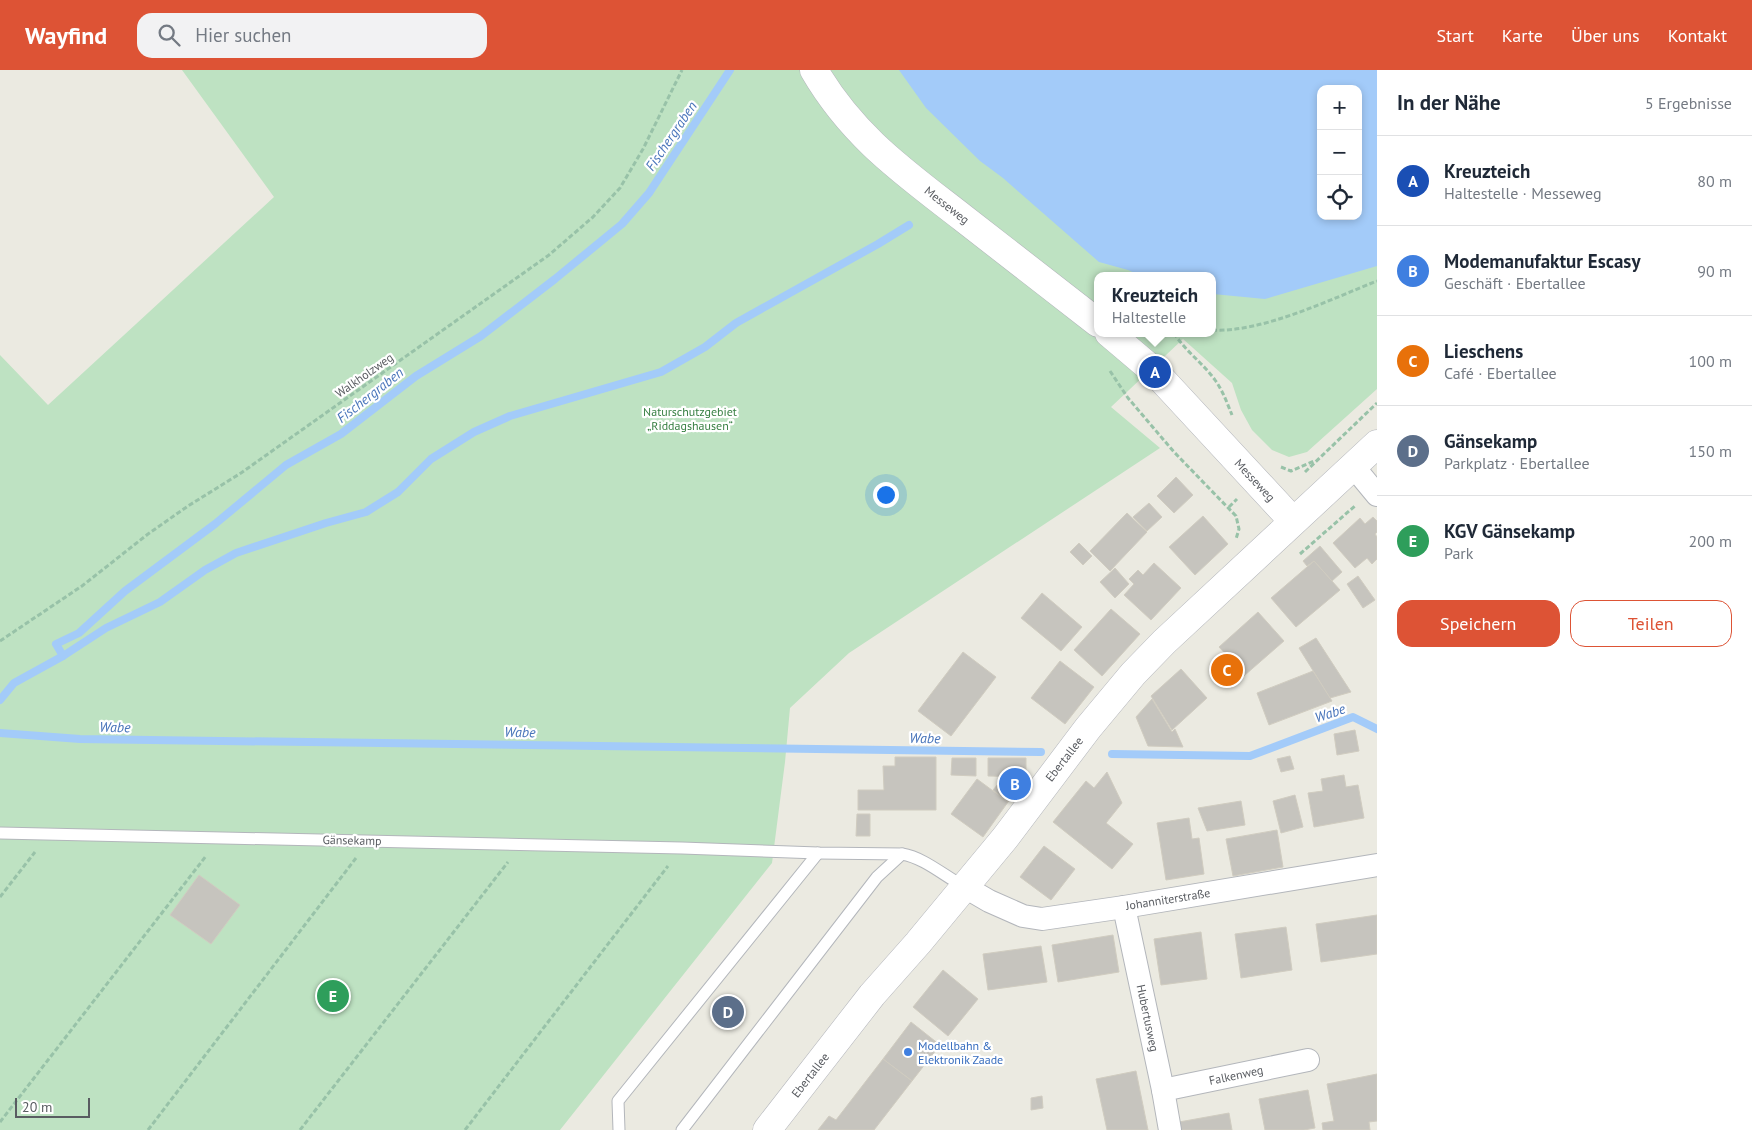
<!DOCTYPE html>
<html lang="de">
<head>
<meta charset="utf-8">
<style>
  :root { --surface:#fff; --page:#f2f2f3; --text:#1f2937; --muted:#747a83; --line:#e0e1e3; --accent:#dd5335 }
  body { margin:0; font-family:"PT Sans",sans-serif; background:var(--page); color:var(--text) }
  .controls { position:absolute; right:15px; top:15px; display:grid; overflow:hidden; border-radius:10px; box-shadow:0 2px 8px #0003 }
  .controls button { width:45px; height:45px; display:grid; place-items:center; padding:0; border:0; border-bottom:1px solid var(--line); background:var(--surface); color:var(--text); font:25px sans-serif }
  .scale { position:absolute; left:15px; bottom:12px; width:75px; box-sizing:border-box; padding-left:5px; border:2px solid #595c61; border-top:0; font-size:14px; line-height:18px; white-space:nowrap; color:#595c61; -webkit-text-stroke:4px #fff; paint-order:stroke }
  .you { position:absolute; left:885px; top:424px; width:18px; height:18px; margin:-12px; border:4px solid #fff; border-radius:50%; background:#1a73e8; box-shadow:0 0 0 8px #1a73e833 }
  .badge { display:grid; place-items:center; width:32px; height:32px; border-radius:50%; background:var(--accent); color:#fff; font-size:16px; font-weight:700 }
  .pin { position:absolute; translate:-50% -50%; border:2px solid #fff; box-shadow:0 1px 5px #0006 }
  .popup { position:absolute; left:1094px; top:202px; width:122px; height:65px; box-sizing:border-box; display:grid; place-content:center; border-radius:10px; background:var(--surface); filter:drop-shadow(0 1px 4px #0005); font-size:16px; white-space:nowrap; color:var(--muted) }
  .popup b { font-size:19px; color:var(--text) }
  .popup::after { content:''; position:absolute; left:50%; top:100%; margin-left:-10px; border:10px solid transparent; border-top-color:var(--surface) }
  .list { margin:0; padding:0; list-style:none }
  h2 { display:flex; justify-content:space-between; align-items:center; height:65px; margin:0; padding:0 20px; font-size:21px }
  h2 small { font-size:16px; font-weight:400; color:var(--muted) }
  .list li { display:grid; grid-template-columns:32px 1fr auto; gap:15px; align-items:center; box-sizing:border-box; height:90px; padding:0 20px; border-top:1px solid var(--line) }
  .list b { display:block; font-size:19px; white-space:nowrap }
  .list p { margin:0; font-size:16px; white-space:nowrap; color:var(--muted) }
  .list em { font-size:16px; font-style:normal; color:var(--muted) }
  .actions { display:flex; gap:10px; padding:15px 20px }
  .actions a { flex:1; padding:11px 0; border:1px solid var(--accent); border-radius:15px; text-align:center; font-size:18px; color:var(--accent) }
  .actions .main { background:var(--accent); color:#fff }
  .icon { flex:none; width:28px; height:28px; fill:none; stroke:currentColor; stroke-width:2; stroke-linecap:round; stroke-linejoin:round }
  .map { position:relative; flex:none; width:1377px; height:1060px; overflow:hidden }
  header { display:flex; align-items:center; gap:30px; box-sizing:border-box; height:70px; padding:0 25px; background:var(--accent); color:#fff }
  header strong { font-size:24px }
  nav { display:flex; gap:28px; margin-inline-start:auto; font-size:18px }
  .search { width:350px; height:45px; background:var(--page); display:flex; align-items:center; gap:12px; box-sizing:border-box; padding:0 18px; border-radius:15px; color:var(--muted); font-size:19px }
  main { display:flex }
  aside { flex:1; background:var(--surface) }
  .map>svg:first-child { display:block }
  .green { fill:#bee2c2; fill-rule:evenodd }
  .water { fill:#a3cbf9; fill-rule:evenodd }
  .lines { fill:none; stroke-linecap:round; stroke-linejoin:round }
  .stream { stroke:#a3cbf9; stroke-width:8 }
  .building { fill:#c6c4be; stroke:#d0ccc0 }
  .lane-casing { stroke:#b3b6bb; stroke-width:13 }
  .street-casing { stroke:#b3b6bb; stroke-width:24 }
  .secondary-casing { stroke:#b3b5bb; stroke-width:29 }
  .path { stroke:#98c2a8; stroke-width:3; stroke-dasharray:5 2.5; stroke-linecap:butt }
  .lane { stroke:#fff; stroke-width:11 }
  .street { stroke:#fff; stroke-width:22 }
  .secondary { stroke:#fff; stroke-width:28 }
  .shop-dot { fill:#3f7fe0; stroke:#fff; stroke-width:2 }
  .labels { text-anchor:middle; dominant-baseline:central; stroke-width:4.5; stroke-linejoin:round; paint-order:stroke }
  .street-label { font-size:12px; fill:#595c61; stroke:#fff }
  .park-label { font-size:12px; fill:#398044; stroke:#fff }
  .shop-label { font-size:12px; fill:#366cbe; stroke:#fff; text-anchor:start }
  .water-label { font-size:14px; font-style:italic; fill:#4874ba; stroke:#fff }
</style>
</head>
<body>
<header>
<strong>Wayfind</strong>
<div class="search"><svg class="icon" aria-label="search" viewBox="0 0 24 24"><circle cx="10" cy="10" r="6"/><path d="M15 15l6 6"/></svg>Hier suchen</div>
<nav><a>Start</a><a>Karte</a><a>Über uns</a><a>Kontakt</a></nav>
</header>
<main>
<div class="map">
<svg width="1377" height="1060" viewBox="0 0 1377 1060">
  <rect width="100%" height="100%" fill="#ebeae1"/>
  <path class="green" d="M182 0H1377V319L1307 382 1289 387 1272 380 1252 360 1241 340 1232 313 1183 269 1111 337 1160 378 849 583 790 638 785 692 772 793 560 1060H0V285L48 335 274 127ZM1321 19H1358V146H1321ZM1098 206H1212V263H1098Z"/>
  <path class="water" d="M899 0H1377V196L1265 229 1213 224 1212 206H1141L1128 200 1099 192 1003 108 980 91 926 38ZM1321 19H1358V146H1321Z"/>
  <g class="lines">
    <g class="stream">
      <polyline points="63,586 106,558 160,532 205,500 236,483 326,453 366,442 398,422 431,389 474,362 510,346 661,302 705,277 736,253 878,174 909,155"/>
      <polyline points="0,630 14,613 63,586 56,574 79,563 125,521 215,454 286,395 341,364 416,306 481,266 555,209 622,154 649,123 730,0"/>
      <polyline points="0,663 80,669 1041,682"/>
      <polyline points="1112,684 1250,686 1353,647 1377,659"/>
    </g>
  </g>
  <g class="building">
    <polygon points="1176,407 1193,425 1174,443 1157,426"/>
    <polygon points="1149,433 1162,447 1147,461 1133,447"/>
    <polygon points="1127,443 1147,462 1110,501 1090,481"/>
    <polygon points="1203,446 1228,474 1195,505 1169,477"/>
    <polygon points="1373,447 1377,451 1377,462 1375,464 1377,467 1377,489 1372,494 1367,488 1355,498 1333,473 1360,448 1365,454"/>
    <polygon points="1079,473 1092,486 1083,495 1070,482"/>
    <polygon points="1320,476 1342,502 1332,511 1314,491 1307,496 1303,491"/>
    <polygon points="1314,491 1340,520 1296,557 1271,528"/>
    <polygon points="1154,493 1181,518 1151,550 1124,525 1134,514 1129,509 1138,500 1143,505"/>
    <polygon points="1115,498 1129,514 1115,528 1100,512"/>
    <polygon points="1358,506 1375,530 1363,538 1347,514"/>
    <polygon points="1042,523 1082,557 1061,581 1021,548"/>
    <polygon points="1111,539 1140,564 1102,606 1074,580"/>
    <polygon points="1258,542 1284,571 1245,605 1219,577"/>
    <polygon points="1316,568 1351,622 1330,628 1299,578"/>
    <polygon points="963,582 996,607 951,666 918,641"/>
    <polygon points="1229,587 1245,605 1231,618 1215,600"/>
    <polygon points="1060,591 1094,617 1065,654 1031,628"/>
    <polygon points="1181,599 1207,628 1172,660 1151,626"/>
    <polygon points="1313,601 1332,631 1269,655 1257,623"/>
    <polygon points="1152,629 1172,662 1175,659 1183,677 1148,676 1136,647"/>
    <polygon points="1355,660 1359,681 1337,685 1334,664"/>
    <polygon points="1290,686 1294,699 1281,702 1277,689"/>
    <polygon points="895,687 936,687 936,740 858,740 858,720 884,720 883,696 895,696"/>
    <polygon points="952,688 976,688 976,706 951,705"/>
    <polygon points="988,688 1026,688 1026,707 988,706"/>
    <polygon points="1107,702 1122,733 1106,753 1133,774 1112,799 1053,752 1086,711 1094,718"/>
    <polygon points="1344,705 1346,717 1358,715 1364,748 1314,757 1308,723 1323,721 1321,709"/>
    <polygon points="1004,707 1026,707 1008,732 993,720"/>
    <polygon points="977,709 1008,732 983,767 951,744"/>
    <polygon points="1295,725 1303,757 1281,763 1273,731"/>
    <polygon points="1241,731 1245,755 1207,761 1198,738"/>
    <polygon points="857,744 870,744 870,766 856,766"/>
    <polygon points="1189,748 1192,769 1199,768 1204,804 1166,810 1157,753"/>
    <polygon points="1277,760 1283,797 1233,806 1226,769"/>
    <polygon points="1044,776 1075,799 1051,830 1020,807"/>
    <polygon points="199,805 240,835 211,874 170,845"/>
    <polygon points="1377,845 1377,884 1321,892 1316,854"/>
    <polygon points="1286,857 1292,900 1241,908 1235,864"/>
    <polygon points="1201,862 1207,909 1161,915 1154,869"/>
    <polygon points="1113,865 1119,902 1058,912 1052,875"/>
    <polygon points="1041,876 1047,912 988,920 983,884"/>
    <polygon points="943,900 978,929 948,966 913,937"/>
    <polygon points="911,952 940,975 912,1011 883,989"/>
    <polygon points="883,989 912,1011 874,1060 818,1060 829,1046 836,1050"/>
    <polygon points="1136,1001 1148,1060 1107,1060 1096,1009"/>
    <polygon points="1377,1004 1377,1051 1369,1052 1370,1060 1323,1060 1322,1053 1334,1051 1327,1014"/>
    <polygon points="1308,1020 1315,1058 1304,1060 1265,1060 1259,1029"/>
    <polygon points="1042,1026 1043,1038 1031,1040 1031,1028"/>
    <polygon points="1229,1043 1232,1060 1181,1060 1179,1052"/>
  </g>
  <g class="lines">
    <g class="lane-casing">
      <g id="lane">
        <path d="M0 763 682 778 818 783 902 784C925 788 944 806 965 817"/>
        <polyline points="619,1060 618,1031 818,783"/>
        <polyline points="682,1060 877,807 902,784"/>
      </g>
    </g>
    <g class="street-casing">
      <g id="street">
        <polyline points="1353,396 1377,425"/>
        <polyline points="965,817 989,831 1023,846 1042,849 1124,837 1377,795"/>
        <polyline points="1124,837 1163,1020 1170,1060"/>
        <polyline points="1163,1020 1308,990"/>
      </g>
    </g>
    <g class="secondary-casing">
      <g id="secondary">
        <path d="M814 0C853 67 904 102 963 148 1008 183 1053 218 1098 253"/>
        <polyline points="1109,263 1155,302 1293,451"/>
        <polyline points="767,1060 872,925 918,873 1005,768 1088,658 1133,604 1164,572 1377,374"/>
      </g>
    </g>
    <g class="path">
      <path d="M1212 260C1262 263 1331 229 1377 211"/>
      <path d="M1174 263C1185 281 1203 293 1215 310 1223 321 1227 333 1232 345"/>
      <polyline points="1110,301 1128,328 1174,382 1236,446 1239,459 1236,469"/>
      <polyline points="1281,397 1291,401 1314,391"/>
      <polyline points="1305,402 1377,333"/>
      <polyline points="1229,437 1237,429"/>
      <polyline points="1300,484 1356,435"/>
      <polyline points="0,571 82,516 148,464 188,436 241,403 549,185 593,147 620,118 643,79 682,0"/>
      <polyline points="0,827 35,782"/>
      <polyline points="0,1052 206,786"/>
      <polyline points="148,1060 356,788"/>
      <polyline points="300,1060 508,792"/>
      <polyline points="465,1060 668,796"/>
    </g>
    <use href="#lane" class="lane"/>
    <use href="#street" class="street"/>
    <use href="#secondary" class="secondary"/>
  </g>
  <circle class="shop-dot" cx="908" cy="982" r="5"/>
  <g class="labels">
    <g class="street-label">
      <text transform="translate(947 135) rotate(38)">Messeweg</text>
      <text transform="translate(364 305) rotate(-35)">Walkholzweg</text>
      <text transform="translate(1255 410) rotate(47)">Messeweg</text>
      <text transform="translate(1064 689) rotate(-52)">Ebertallee</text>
      <text transform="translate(352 770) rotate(1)">Gänsekamp</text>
      <text transform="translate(1168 829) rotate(-9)">Johanniterstraße</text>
      <text transform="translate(1148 948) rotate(78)">Hubertusweg</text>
      <text transform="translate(810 1005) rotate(-52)">Ebertallee</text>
      <text transform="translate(1236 1005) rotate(-12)">Falkenweg</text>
    </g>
    <g class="park-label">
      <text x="690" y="341">Naturschutzgebiet<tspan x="690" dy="14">„Riddagshausen“</tspan></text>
    </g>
    <g class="shop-label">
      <text x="918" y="975">Modellbahn &amp;<tspan x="918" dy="14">Elektronik Zaade</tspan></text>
    </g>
    <g class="water-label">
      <text transform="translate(671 66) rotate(-56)">Fischergraben</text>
      <text transform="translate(370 325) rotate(-38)">Fischergraben</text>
      <text transform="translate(1330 643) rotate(-19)">Wabe</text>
      <text transform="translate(115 657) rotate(1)">Wabe</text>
      <text transform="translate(520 662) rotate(1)">Wabe</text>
      <text transform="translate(925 668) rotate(1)">Wabe</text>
    </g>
  </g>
</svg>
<div class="controls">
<button>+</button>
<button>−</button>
<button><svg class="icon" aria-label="locate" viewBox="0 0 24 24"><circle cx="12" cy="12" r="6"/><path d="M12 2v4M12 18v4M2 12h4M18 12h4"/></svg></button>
</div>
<div class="scale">20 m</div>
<div class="you"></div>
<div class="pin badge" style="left:1155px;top:302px;background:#1a4fb4">A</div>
<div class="popup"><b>Kreuzteich</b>Haltestelle</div>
<div class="pin badge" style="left:1015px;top:714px;background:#3f7fe0">B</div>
<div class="pin badge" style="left:1227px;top:600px;background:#e8710a">C</div>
<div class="pin badge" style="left:728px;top:942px;background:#5c6f8a">D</div>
<div class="pin badge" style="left:333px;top:926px;background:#2e9e5b">E</div>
</div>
<aside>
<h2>In der Nähe<small>5 Ergebnisse</small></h2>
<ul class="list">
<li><span class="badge" style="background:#1a4fb4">A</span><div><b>Kreuzteich</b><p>Haltestelle · Messeweg</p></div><em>80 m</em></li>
<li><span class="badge" style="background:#3f7fe0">B</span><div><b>Modemanufaktur Escasy</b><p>Geschäft · Ebertallee</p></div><em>90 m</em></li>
<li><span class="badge" style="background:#e8710a">C</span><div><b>Lieschens</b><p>Café · Ebertallee</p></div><em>100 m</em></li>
<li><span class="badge" style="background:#5c6f8a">D</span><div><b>Gänsekamp</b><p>Parkplatz · Ebertallee</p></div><em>150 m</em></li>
<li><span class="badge" style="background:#2e9e5b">E</span><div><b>KGV Gänsekamp</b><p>Park</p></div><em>200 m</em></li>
</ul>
<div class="actions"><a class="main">Speichern</a><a>Teilen</a></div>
</aside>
</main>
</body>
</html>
